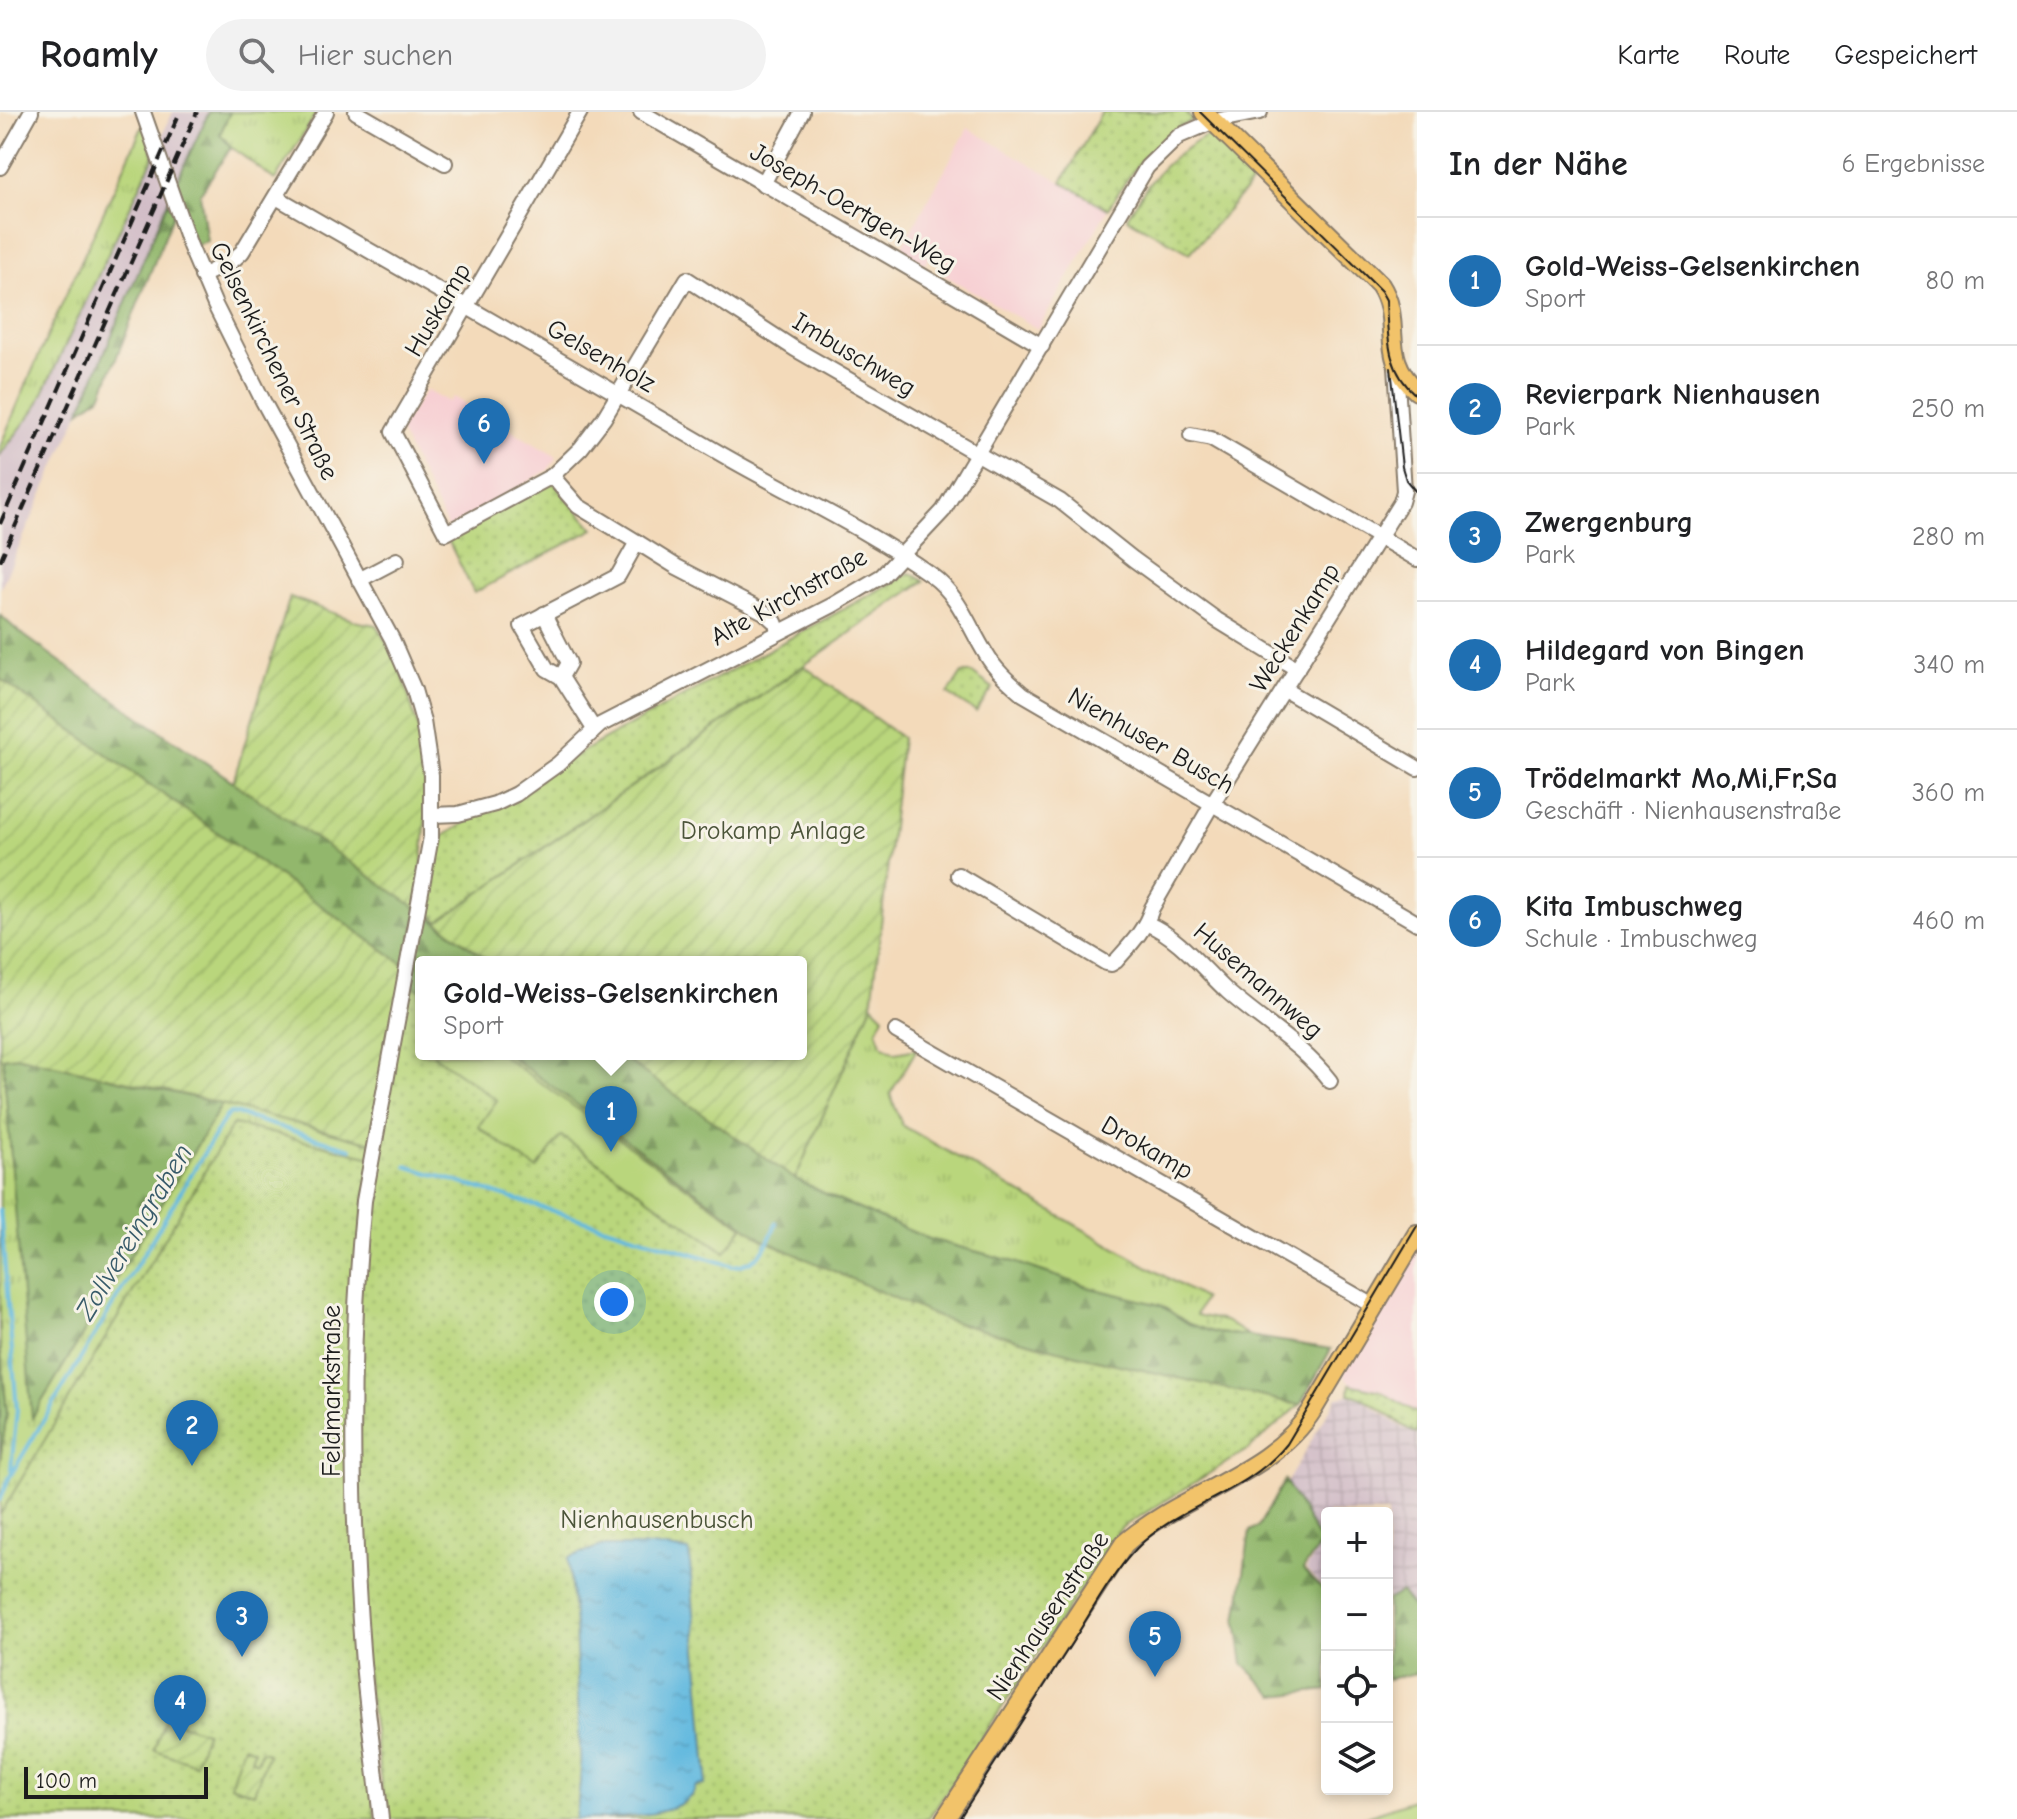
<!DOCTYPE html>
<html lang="de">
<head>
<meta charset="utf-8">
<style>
  :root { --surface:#fff; --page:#f2f2f2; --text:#202124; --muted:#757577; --line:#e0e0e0; --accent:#1f6fb2 }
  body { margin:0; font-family:"Comic Neue",sans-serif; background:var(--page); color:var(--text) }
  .controls { position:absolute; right:24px; bottom:24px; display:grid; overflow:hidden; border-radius:8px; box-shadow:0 4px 12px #0003 }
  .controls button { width:72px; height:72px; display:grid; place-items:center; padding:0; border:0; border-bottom:2px solid var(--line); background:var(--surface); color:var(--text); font:40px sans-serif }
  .scale { position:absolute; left:24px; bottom:20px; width:184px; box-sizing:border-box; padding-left:8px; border:4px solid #1c1c1c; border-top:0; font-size:22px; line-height:28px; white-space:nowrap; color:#1c1c1c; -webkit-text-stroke:6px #f7f3e8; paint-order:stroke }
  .you { position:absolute; left:614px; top:1190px; width:28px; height:28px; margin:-20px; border:6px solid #fff; border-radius:50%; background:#1a73e8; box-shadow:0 0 0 12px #1a73e833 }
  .badge { display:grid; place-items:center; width:52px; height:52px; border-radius:50%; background:var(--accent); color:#fff; font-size:26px; font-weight:700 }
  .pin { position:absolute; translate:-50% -66px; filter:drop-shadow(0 2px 4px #0008) }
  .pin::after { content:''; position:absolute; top:42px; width:28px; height:24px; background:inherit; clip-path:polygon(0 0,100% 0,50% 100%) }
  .popup { position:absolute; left:415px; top:844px; width:392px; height:104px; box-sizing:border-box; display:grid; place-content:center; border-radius:8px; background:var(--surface); filter:drop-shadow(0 2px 6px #0005); font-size:26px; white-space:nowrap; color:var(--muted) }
  .popup b { font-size:30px; color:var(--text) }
  .popup::after { content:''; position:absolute; left:50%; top:100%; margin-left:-16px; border:16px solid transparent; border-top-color:var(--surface) }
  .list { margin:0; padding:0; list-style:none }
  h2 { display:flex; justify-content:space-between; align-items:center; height:104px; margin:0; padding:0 32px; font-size:34px }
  h2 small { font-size:26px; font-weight:400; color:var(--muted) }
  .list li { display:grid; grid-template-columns:52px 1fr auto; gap:24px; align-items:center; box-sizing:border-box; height:128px; padding:0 32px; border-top:2px solid var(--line) }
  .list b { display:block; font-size:30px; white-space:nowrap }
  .list p { margin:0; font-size:26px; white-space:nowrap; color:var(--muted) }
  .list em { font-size:26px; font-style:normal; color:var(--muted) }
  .icon { flex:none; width:44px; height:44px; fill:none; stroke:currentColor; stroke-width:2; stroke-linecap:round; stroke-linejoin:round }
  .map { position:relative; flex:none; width:1417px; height:1707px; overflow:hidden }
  header { display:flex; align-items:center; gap:48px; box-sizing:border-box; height:112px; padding:0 40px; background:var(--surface); border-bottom:2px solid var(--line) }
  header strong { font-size:38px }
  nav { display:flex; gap:44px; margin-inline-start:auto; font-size:28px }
  .search { width:560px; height:72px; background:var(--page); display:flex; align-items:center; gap:20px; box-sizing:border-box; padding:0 28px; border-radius:44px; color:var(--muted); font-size:30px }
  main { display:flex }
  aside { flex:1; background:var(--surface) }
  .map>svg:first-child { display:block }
  .built { fill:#f7cfd3 }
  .industrial { fill:url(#industrial-grid) }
  .railway { fill:#d2bdc7 }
  .grass { fill:url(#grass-tufts); stroke:#6a794c; stroke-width:2 }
  .forest { fill:url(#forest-firs); stroke:#576a44; stroke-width:2 }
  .park { fill:url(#park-dots); stroke:#6a794c; stroke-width:2 }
  .garden { fill:url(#garden-furrows); stroke:#6a794c; stroke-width:2 }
  .pitch { fill:#b9d67c; stroke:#6a794c; stroke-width:2 }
  .water { fill:url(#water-ripples); stroke:#3f6a7e; stroke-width:2 }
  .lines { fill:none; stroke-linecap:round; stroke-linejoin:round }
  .stream { stroke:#62b9df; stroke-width:4 }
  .minor-casing { stroke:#887b6b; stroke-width:18 }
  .major-casing { stroke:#887b6b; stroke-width:22 }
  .minor { stroke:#fff; stroke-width:14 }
  .major { stroke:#f2c36a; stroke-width:18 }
  .tram { stroke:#1c1c1c; stroke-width:2 }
  .rail { stroke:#1c1c1c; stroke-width:4; stroke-dasharray:12 6; stroke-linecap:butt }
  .labels { text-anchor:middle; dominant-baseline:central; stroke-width:6; stroke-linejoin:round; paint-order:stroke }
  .street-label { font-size:26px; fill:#1c1c1c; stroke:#f7f3e8 }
  .park-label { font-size:26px; fill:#4b5439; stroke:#f7f3e8 }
  .water-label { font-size:28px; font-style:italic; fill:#385b6a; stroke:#f7f3e8 }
</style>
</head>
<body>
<header>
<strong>Roamly</strong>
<div class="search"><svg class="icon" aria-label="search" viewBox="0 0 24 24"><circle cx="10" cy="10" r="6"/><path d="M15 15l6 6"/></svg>Hier suchen</div>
<nav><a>Karte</a><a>Route</a><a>Gespeichert</a></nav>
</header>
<main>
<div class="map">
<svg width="1417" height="1707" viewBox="0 0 1417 1707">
  <defs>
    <pattern id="industrial-grid" width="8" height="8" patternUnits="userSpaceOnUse" patternTransform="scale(2)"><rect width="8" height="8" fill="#d2bdc7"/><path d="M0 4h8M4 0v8" fill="none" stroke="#b4a2aa"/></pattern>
    <pattern id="grass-tufts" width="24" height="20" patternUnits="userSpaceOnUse" patternTransform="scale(2)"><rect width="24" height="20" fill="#b9d67c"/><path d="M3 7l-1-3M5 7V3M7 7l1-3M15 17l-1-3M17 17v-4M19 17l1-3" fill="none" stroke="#9eb76b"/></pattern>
    <pattern id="forest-firs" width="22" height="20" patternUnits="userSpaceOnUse" patternTransform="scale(2)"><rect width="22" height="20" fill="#92b76c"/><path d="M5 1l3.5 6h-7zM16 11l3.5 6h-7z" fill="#769458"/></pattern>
    <pattern id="park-dots" width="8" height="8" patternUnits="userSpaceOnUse" patternTransform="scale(2)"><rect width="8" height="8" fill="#b9d67c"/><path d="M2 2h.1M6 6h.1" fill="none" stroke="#9eb76b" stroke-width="1.8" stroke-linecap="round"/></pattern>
    <pattern id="garden-furrows" width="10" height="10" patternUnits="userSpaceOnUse" patternTransform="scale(2)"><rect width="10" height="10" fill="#b9d67c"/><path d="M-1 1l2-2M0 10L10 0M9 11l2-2" fill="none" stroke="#9eb76b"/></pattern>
    <pattern id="water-ripples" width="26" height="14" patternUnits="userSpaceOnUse" patternTransform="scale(2)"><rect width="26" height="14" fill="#62b9df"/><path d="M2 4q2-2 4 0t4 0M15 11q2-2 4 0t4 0" fill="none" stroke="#549ebf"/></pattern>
  </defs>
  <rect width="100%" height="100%" fill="#f7f3e8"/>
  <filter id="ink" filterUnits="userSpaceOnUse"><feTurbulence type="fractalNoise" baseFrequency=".0125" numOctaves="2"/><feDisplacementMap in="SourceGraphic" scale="16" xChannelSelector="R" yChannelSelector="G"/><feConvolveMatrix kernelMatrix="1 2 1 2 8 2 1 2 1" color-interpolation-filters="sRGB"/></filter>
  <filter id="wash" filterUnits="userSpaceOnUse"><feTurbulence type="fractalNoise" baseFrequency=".006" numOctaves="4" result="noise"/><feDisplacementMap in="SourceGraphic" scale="32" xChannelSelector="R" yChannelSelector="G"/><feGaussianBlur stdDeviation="1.8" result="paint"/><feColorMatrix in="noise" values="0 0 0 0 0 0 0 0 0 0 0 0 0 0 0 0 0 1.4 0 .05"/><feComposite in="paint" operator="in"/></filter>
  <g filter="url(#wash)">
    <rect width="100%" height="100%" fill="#f3daba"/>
    <g class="built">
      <polygon points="968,16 1108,97 1038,217 944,163 949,154 930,143 925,152 900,138"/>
      <polygon points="426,278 449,290 453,285 557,345 548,358 448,416 399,318"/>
      <polygon points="1417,1131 1417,1300 1381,1278 1350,1271 1340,1258"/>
    </g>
    <polygon class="industrial" points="1349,1283 1362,1287 1403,1316 1417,1322 1417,1499 1402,1480 1387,1488 1387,1401 1327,1401 1327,1480 1306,1458 1322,1430 1284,1375 1337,1285"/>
    <polygon class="railway" points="173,0 209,0 169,89 80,299 0,477 0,343 36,296"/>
    <g class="grass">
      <polygon points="230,0 317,0 275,68 231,35 220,22"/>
      <path d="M144 11 154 44 36 296 0 343V335C44 226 96 119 144 11Z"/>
      <polygon points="872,892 884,904 877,918 883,934 896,941 917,937 890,982 902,1013 1204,1187 1196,1203 1225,1209 1249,1224 1216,1221 1189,1212 1160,1193 1091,1176 1008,1148 929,1127 840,1089 795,1067"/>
      <polygon points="0,946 3,946 33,1304 222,992 373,1031 371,1045 43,1334 0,1403 0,1348 7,1301 0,1231"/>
    </g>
    <g class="forest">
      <polygon points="209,0 230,0 220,22 231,35 200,82 207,129 192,134 174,75"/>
      <polygon points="168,89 174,101 101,284 80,299"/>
      <polygon points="0,503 18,519 83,566 418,797 406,854 0,567"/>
      <polygon points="420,798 491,850 421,850 421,879 405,868"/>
      <polygon points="507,942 618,942 795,1067 840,1089 929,1127 1008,1148 1091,1176 1160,1193 1189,1212 1216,1221 1249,1224 1331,1237 1300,1293 1088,1246 942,1207 763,1128"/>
      <polygon points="16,944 222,992 32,1306 3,946"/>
      <polygon points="0,1231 7,1301 0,1348"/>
      <polygon points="1285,1368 1321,1431 1303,1458 1327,1482 1327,1578 1275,1584 1243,1552 1237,1509 1250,1419 1258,1415"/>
      <polygon points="1401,1480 1417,1500 1417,1561 1387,1567 1387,1488"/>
    </g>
    <g class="park">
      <path d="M1102 0H1185L1193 8C1149 30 1133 57 1108 97L1062 70Z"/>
      <path d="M1206 24H1214L1245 41 1256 66 1190 141 1127 106C1150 66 1166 47 1206 24Z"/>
      <polygon points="551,368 594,417 474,481 447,426"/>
      <polygon points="910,461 924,469 438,810 427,797 437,728 581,640"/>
      <polygon points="962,561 972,561 993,576 976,600 948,582"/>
      <polygon points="405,868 421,879 421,942 507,942 763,1128 942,1207 1088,1246 1300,1293 1250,1336 1121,1416 928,1707 386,1707 363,1538 356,1375 355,1231 359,1149 369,1057 357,1149 353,1231 355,1375 361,1538 375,1707 0,1707 0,1403 233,1012 372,1045"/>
      <path d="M1350 1272 1380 1279 1417 1301V1322C1394 1311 1375 1287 1349 1282Z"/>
    </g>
    <g class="garden">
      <polygon points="290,485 358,510 376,513 399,552 424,636 426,704 418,797 233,670"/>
      <polygon points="804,554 902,626 872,892 795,1067 618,942 801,942 801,850 491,850 438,810"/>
      <polygon points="0,567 406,854 373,1031 194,985 16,944 0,946"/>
      <polygon points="165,1607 206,1620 195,1652 154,1638"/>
      <polygon points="243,1634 254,1638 251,1647 257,1650 261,1639 268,1641 254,1681 230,1673"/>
    </g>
    <g class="pitch">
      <polygon points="432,942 500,942 743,1115 725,1140 561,1024 537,1057 478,1015 497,988"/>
      <polygon points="1417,1686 1417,1707 1359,1707 1410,1689"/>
    </g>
    <path class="water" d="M601 1434H652L689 1439 707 1660 705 1673 696 1674C688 1707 608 1707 576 1707L581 1661 575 1513 568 1446Z"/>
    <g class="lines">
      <g class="stream">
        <path d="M406 1054 733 1154C760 1152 768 1134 776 1111"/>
        <polyline points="0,1098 17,1297 11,1358"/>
        <polyline points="9,1366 225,1006 230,1001 237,1002 351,1037"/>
        <polyline points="0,1388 9,1366"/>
      </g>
    </g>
  </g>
  <g filter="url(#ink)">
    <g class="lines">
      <g class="minor-casing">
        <g id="minor">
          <path d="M143 0 190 134 215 193 263 289 392 527 414 578 423 609 431 663V725L364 1089C349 1236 351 1390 362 1538 366 1594 375 1651 381 1707"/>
          <polyline points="356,0 445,51"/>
          <polyline points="580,0 393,320 446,421 552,364 581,336 604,306 687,167 795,237 1060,389 1133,447 1217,508 1297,557"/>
          <path d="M641 0C774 78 909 155 1042 234"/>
          <polyline points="0,55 31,0"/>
          <polyline points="763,72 802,0"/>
          <path d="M276 85C423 169 570 254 716 339 788 381 864 415 931 463 959 483 969 515 986 542 995 558 1009 570 1023 582L1417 811"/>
          <polyline points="202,164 232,149 242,140 326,0"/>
          <polyline points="1191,323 1211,327 1417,447"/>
          <polyline points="552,364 578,394 637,430"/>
          <polyline points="359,468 397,448"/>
          <polyline points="544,502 569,551 561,565"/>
          <polyline points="1285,578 1417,656"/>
          <polyline points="594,617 561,565 547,557 522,514 618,464 637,430 677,455 764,500 775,510 779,520"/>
          <polyline points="432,703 458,702 495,692 516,682 558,652 600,613 833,493 882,464 943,399 1147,55 1179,24 1214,9 1260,0"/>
          <path d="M958 763 1106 851 1111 852 1116 849C1131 832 1145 818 1152 796L1212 692 1401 390 1404 379 1396 254"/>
          <path d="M1148 812C1179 825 1203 857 1228 880 1262 910 1302 933 1330 969"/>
          <polyline points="896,919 1374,1194"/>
        </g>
      </g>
      <g class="major-casing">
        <g id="major">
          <path d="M1204 0 1380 173C1404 210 1377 244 1417 279"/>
          <path d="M945 1707 1124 1432C1183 1380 1271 1364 1313 1297L1417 1122"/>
        </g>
      </g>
      <use href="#minor" class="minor"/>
      <use href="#major" class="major"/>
      <g class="tram">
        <path d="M1200 0 1381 179 1386 188C1388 226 1386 258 1417 284"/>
        <polyline points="1391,256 1402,355 1406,368 1417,381"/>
        <path d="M959 1707C995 1650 1032 1594 1068 1537 1090 1503 1109 1465 1137 1436 1181 1391 1246 1383 1287 1332L1417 1114"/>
      </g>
      <g class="rail">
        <polyline points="0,412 180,0"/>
        <polyline points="0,449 197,0"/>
      </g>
    </g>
  </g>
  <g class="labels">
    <g class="street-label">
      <text transform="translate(853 96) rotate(30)">Joseph-Oertgen-Weg</text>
      <text transform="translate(438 198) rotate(-59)">Huskamp</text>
      <text transform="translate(854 243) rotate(31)">Imbuschweg</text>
      <text transform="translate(601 244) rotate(30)">Gelsenholz</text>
      <text transform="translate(274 249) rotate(64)">Gelsenkirchener Straße</text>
      <text transform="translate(789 485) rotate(-29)">Alte Kirchstraße</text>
      <text transform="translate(1295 516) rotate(-58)">Weckenkamp</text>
      <text transform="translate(1151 629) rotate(30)">Nienhuser Busch</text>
      <text transform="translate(1258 869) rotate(41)">Husemannweg</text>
      <text transform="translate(1147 1036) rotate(30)">Drokamp</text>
      <text transform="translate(332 1279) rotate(-90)">Feldmarkstraße</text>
      <text transform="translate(1048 1504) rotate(-56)">Nienhausenstraße</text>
    </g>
    <g class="park-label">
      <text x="773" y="719">Drokamp Anlage</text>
      <text x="657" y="1408">Nienhausenbusch</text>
    </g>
    <g class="water-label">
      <text transform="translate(134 1120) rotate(-59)">Zollvereingraben</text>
    </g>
  </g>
</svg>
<div class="controls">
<button>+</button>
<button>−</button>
<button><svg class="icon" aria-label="locate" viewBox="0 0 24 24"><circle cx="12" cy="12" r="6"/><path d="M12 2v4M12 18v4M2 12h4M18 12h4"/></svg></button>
<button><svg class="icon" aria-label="layers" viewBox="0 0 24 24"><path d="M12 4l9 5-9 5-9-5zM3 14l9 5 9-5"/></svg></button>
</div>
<div class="scale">100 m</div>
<div class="you"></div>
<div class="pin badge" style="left:611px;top:1040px">1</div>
<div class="popup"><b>Gold-Weiss-Gelsenkirchen</b>Sport</div>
<div class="pin badge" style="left:192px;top:1354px">2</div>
<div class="pin badge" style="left:242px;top:1545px">3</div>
<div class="pin badge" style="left:180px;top:1629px">4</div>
<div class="pin badge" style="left:1155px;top:1565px">5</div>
<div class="pin badge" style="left:484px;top:352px">6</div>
</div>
<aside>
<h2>In der Nähe<small>6 Ergebnisse</small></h2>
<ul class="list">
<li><span class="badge">1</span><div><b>Gold-Weiss-Gelsenkirchen</b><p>Sport</p></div><em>80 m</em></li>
<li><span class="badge">2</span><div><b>Revierpark Nienhausen</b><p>Park</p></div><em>250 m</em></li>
<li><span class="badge">3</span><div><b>Zwergenburg</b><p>Park</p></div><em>280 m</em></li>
<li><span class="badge">4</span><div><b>Hildegard von Bingen</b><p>Park</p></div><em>340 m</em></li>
<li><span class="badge">5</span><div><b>Trödelmarkt Mo,Mi,Fr,Sa</b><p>Geschäft · Nienhausenstraße</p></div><em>360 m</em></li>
<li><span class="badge">6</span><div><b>Kita Imbuschweg</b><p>Schule · Imbuschweg</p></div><em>460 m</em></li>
</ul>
</aside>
</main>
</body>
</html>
